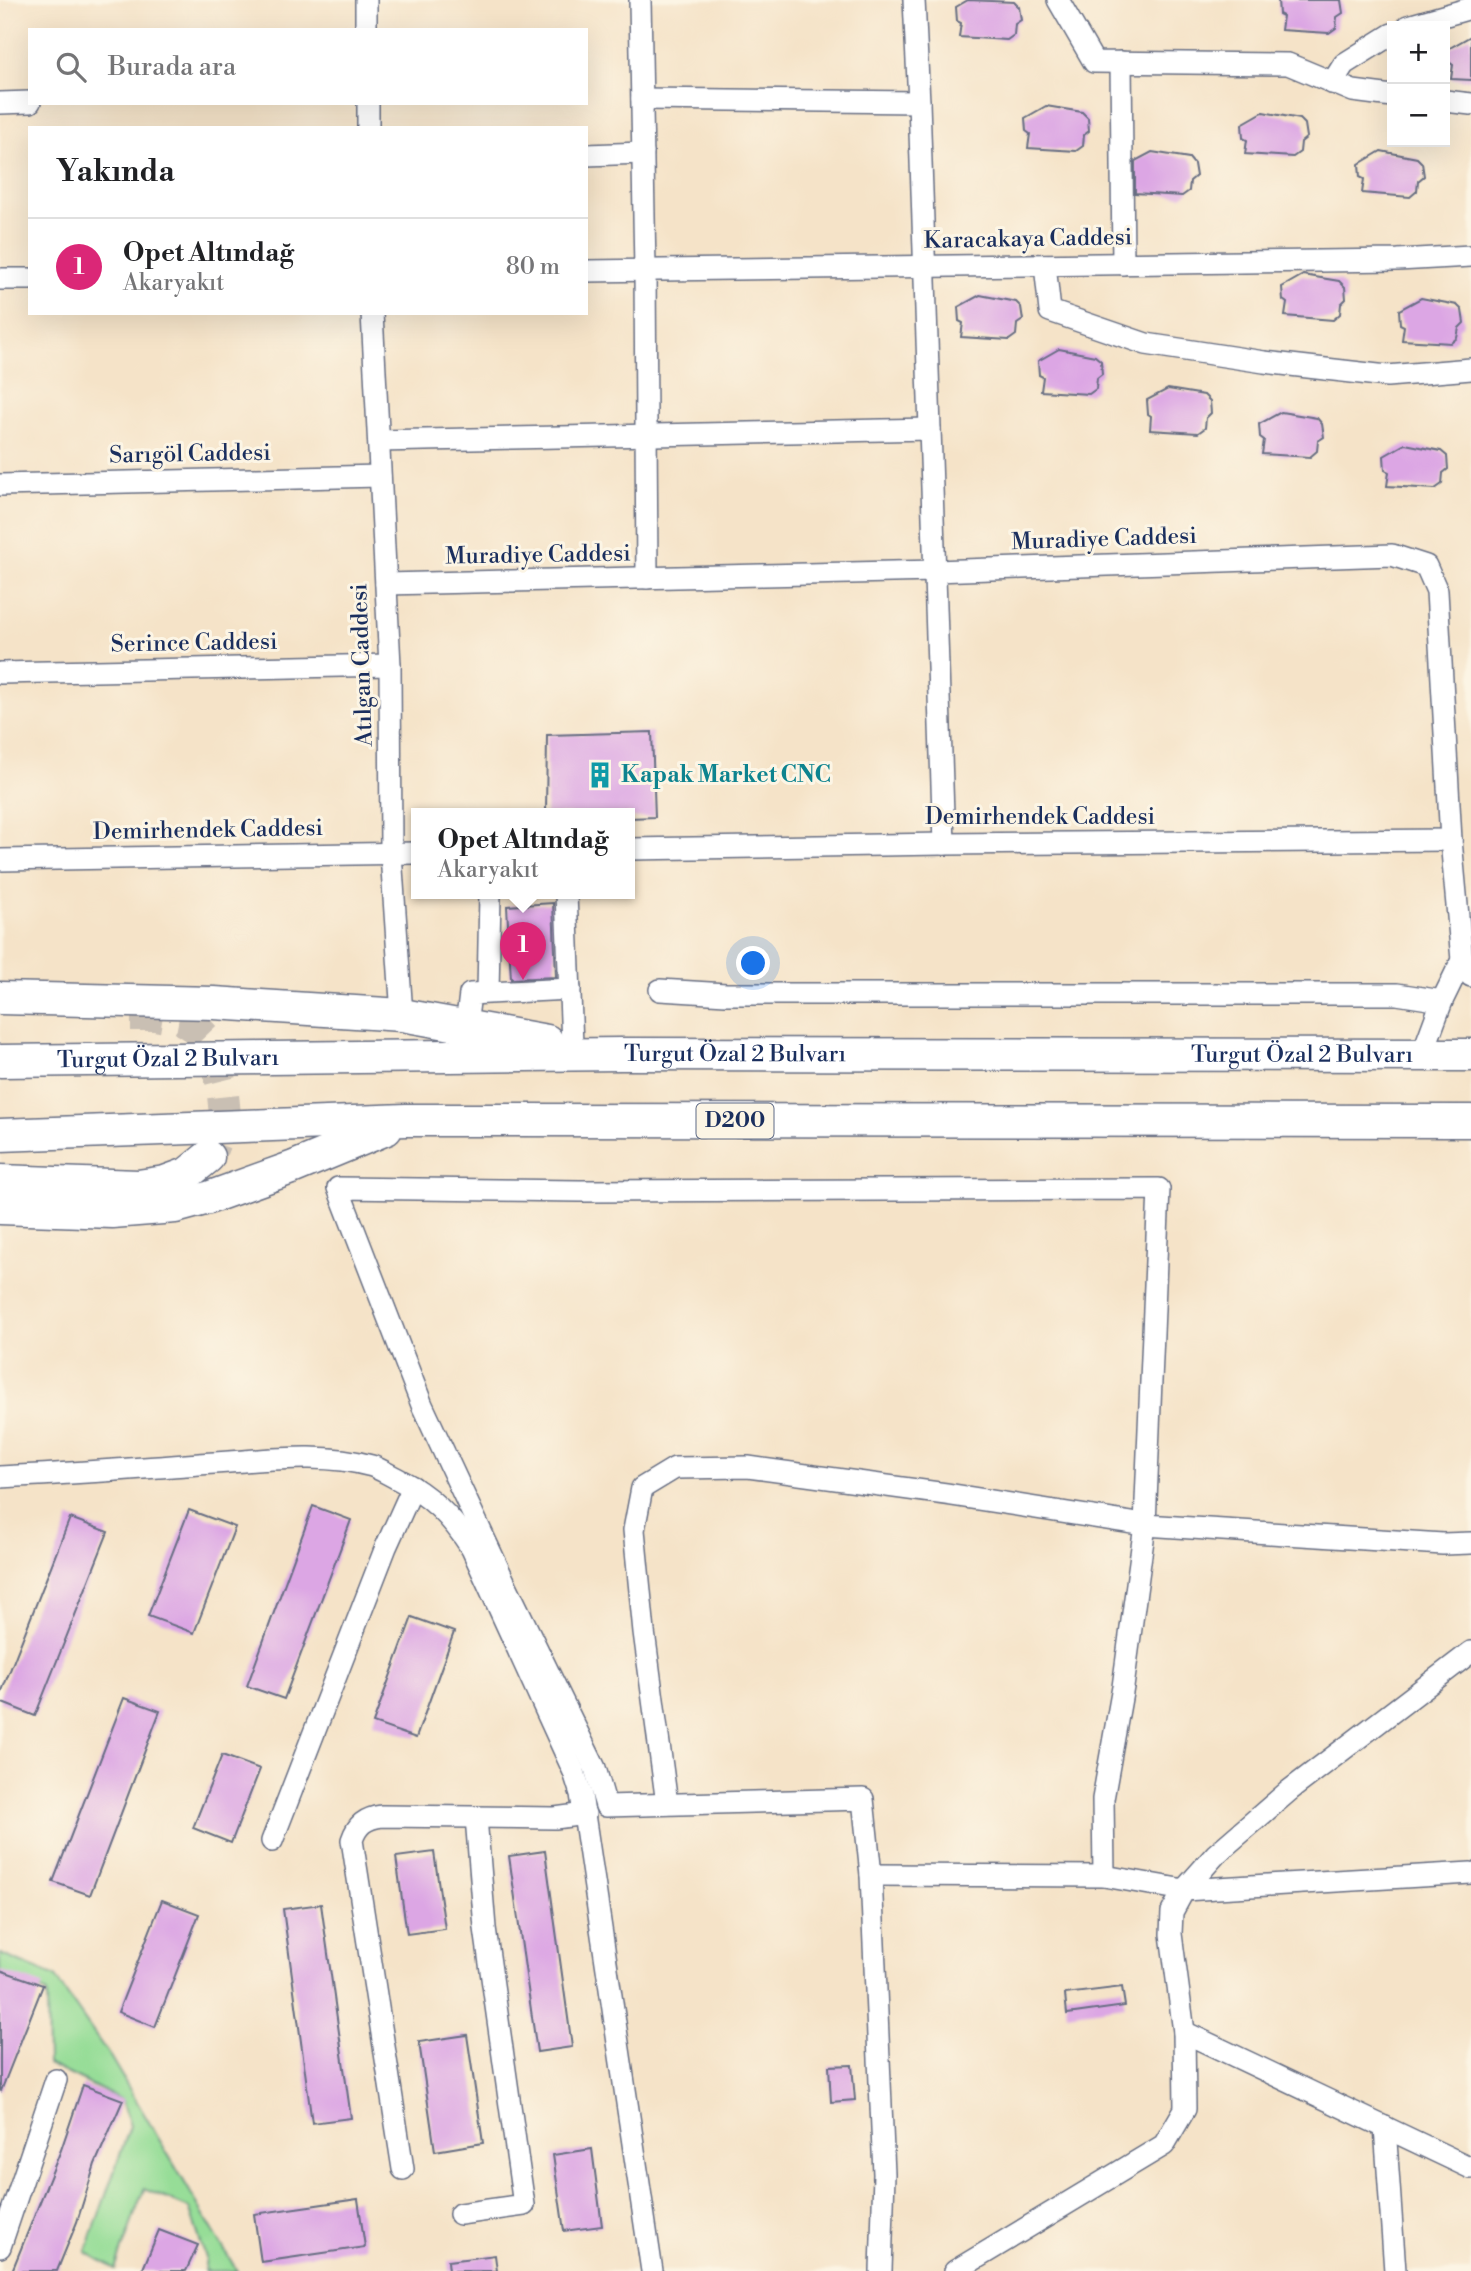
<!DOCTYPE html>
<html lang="tr">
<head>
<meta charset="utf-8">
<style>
  :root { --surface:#fff; --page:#f6f6f6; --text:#202124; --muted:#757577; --line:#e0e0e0; --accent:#db2777 }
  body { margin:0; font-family:"Libre Bodoni",serif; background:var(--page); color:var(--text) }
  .controls { position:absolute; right:21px; top:21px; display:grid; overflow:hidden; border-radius:0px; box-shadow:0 7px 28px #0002 }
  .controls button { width:63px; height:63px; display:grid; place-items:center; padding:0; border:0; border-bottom:2px solid var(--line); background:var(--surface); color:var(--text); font:35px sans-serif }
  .you { position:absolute; left:754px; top:964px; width:24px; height:24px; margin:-18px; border:5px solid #fff; border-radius:50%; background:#1a73e8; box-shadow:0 0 0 10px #1a73e833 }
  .badge { display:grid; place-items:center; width:46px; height:46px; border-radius:50%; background:var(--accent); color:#fff; font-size:23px; font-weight:700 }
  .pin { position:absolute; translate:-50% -58px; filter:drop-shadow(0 2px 4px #0008) }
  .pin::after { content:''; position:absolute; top:37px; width:24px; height:21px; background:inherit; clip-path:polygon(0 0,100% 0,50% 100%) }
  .popup { position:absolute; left:411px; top:808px; width:224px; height:91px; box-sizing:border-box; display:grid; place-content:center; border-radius:0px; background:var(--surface); filter:drop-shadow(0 2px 5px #0005); font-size:23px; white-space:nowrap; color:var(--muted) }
  .popup b { font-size:26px; color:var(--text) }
  .popup::after { content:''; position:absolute; left:50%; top:100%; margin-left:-14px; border:14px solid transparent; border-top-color:var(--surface) }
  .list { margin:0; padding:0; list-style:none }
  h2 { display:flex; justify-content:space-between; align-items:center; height:91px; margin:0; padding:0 28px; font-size:30px }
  h2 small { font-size:23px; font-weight:400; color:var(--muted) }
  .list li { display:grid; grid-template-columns:46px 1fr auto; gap:21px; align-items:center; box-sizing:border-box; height:98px; padding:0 28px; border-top:2px solid var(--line) }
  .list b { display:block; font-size:26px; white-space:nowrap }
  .list p { margin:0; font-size:23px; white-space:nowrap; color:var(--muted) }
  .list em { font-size:23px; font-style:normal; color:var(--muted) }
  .icon { flex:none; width:38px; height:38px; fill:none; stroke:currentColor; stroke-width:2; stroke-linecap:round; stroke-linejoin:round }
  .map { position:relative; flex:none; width:1471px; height:2271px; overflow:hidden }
  .search { position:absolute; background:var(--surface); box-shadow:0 7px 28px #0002; left:28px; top:28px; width:560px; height:77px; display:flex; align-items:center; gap:18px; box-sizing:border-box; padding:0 24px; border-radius:0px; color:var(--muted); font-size:26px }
  .panel { position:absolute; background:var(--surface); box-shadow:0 7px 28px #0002; left:28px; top:126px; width:560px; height:189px; border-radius:0px }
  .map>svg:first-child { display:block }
  .green { fill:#96dd97; stroke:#58867a; stroke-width:2 }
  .building { fill:#dca6e4 }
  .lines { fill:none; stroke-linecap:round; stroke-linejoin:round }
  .highway-tunnel { stroke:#c9bfb3; stroke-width:32; stroke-dasharray:32 16; stroke-linecap:butt }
  .minor-casing { stroke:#676e83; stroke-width:24 }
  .highway-casing { stroke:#676e83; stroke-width:35 }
  .minor { stroke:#fff; stroke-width:21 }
  .highway { stroke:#fff; stroke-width:32 }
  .labels { text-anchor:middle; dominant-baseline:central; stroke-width:6; stroke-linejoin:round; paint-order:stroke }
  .shield { fill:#fcf5e5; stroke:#5e6a86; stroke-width:2 }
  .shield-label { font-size:21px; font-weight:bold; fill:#1b2f5e }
  .street-label { font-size:23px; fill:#1b2f5e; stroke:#fcf5e5 }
  .culture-label { font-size:23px; font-weight:bold; fill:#0d838f; stroke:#fcf5e5; text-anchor:start }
</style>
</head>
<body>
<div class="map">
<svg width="1471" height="2271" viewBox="0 0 1471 2271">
  <rect width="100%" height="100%" fill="#fcf5e5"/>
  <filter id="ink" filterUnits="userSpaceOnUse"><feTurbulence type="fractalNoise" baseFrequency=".0143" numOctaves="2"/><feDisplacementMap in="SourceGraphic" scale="14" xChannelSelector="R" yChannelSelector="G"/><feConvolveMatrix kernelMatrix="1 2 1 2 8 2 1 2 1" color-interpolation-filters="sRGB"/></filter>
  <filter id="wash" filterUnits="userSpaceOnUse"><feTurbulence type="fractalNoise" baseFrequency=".00686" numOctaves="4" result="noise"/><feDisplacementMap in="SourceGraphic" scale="28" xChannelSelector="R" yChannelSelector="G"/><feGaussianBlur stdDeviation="1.57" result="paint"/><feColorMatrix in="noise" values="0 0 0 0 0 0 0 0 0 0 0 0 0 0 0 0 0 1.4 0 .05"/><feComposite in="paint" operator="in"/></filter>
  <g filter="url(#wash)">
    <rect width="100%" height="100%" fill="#f5e3c8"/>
    <polygon class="green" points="0,1954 54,1976 111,2058 237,2271 204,2271 206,2258 189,2208 144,2189 115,2269 86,2252 130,2126 122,2100 48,2064 47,1993 0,1971"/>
    <g id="blocks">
      <g class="building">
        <polygon points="968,0 1014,2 1019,7 1021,20 1015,24 1014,35 1007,40 959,37 961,23 957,21 956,7"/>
        <polygon points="1278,0 1341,0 1343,13 1337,17 1336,28 1329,33 1281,30 1283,16 1279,14"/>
        <polygon points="1471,36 1471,80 1451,79 1453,65 1449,62 1448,49"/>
        <polygon points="1046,106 1082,112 1088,118 1089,131 1084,135 1083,146 1076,151 1028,148 1030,134 1026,131 1025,118"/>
        <polygon points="1263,112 1300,119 1305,124 1307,137 1301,142 1300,152 1293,157 1245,154 1247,140 1243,138 1242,124"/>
        <polygon points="1381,151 1417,158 1422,163 1424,176 1418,181 1417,191 1410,197 1362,193 1364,179 1360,177 1359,164"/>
        <polygon points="1152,152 1189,158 1194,164 1196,176 1190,181 1189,191 1182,196 1135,193 1135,161"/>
        <polygon points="1303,275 1339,281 1345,287 1346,299 1341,304 1340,314 1333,320 1285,316 1287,303 1283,300 1282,287"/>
        <polygon points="980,295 1016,302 1021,307 1023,320 1017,324 1016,335 1009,340 961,337 963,323 959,321 958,307"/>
        <polygon points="1421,298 1457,305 1462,310 1464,323 1459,328 1457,338 1451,343 1402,340 1404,326 1400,324 1399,310"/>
        <polygon points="1059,349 1095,356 1101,361 1102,374 1097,378 1096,389 1089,394 1041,391 1043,377 1039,375 1038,361"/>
        <polygon points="1168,389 1204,395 1210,401 1211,413 1206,418 1205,428 1198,433 1150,430 1151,416 1148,414 1147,400"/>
        <polygon points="1281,412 1317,418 1322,424 1324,437 1318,441 1317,451 1310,457 1262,454 1264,440 1260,437 1259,424"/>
        <polygon points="1405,444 1441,451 1447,456 1448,469 1443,473 1442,484 1435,489 1387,486 1389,472 1385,470 1384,456"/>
        <polygon points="652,732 655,817 630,818 630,814 546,814 547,735"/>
        <polygon points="553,903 556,977 511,979 507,906"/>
        <polygon points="313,1506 351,1520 284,1699 247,1686"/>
        <polygon points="189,1510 235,1527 194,1633 148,1616"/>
        <polygon points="70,1518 108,1532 35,1716 0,1702 0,1696"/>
        <polygon points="412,1617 454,1632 416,1738 373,1723"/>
        <polygon points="124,1698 160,1711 90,1895 53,1882"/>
        <polygon points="222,1755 260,1769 231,1843 193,1828"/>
        <polygon points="545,1851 572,2047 537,2052 509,1856"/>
        <polygon points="434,1852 445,1929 407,1934 396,1857"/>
        <polygon points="162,1900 199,1914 155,2027 118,2012"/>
        <polygon points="321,1904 351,2118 312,2123 283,1909"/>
        <polygon points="0,1970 43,1985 1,2091 0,2090"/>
        <polygon points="1122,1987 1125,2006 1067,2014 1065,1994"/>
        <polygon points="467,2035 483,2143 435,2151 419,2042"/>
        <polygon points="852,2065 855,2100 831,2102 829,2066"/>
        <polygon points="83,2085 123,2100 95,2164 77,2222 57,2271 12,2271 61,2150"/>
        <polygon points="592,2149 602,2226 564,2231 553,2155"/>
        <polygon points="358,2199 365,2247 261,2262 254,2214"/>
        <polygon points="159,2230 198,2245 186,2271 142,2271"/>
        <polygon points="495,2255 497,2271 449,2271 448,2261"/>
      </g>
    </g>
  </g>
  <g filter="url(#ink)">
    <use href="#blocks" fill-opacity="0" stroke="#676e83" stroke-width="2"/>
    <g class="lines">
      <polyline class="highway-tunnel" points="131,1015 155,1015 183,1020 197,1029 212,1045 222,1085 225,1115 212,1149"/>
      <g class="minor-casing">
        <g id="minor">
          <polyline points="366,0 366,30"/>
          <polyline points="640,0 645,270 647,578"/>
          <polyline points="914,0 919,102 944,844"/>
          <polyline points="1058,0 1094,62 1288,64 1353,91 1392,96"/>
          <polyline points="1408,26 1471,8"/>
          <polyline points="1121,62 1123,264"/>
          <polyline points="1332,83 1344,64 1392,34"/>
          <polyline points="642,99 919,102"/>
          <polyline points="1445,101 1471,104"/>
          <polyline points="0,103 30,102"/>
          <polyline points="368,103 368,128"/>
          <polyline points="586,155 643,153"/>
          <polyline points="1045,265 1050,311 1146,344 1264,362 1387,376 1471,369"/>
          <polyline points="586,271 1398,260 1471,256"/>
          <polyline points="0,279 30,279"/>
          <polyline points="372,313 390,665 391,854 402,1015"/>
          <polyline points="379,441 930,429"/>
          <polyline points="0,485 380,476"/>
          <polyline points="386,584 935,571 1392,555 1426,566 1437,591 1451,840 1462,960 1471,976"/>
          <polyline points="0,673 390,665"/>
          <polyline points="630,849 944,844 1451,840"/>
          <polyline points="0,860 416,853"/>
          <polyline points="566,894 572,1045"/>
          <polyline points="660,990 726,994 1397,994 1442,1001"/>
          <polyline points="488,992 490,894"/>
          <polyline points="466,1026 470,994 570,989"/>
          <polyline points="1422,1055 1442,1001 1462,960"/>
          <path d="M0 1477C76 1474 152 1467 229 1462 275 1459 326 1453 372 1466 380 1469 388 1474 396 1478 430 1495 452 1517 472 1549L574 1772 581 1794 652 2271"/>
          <polyline points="667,1804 644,1632 634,1530 642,1488 675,1468 748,1467 946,1494 1145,1525 1443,1544 1471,1543"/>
          <polyline points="272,1841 386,1547 413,1487"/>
          <polyline points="871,1875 1104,1876 1184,1890 1471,1873"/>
          <polyline points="1184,2032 1471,2168"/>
          <polyline points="1385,2127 1395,2271"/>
          <path d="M403 2169 352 1840C357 1825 365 1818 382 1816L555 1818 585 1814"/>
          <polyline points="460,2214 524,2205 485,1928 476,1817"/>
          <polyline points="0,2247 56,2080"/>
          <polyline points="881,2271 884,2174 871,1875 863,1799 606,1806 595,1768 504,1581 422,1405 338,1188 580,1191 1159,1189 1145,1525 1123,1687 1103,1799 1104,1876"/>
          <polyline points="955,2271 1164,2145 1185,2109 1184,2032 1171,1934 1172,1912 1184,1890 1216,1854 1290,1790 1471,1652"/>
        </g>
      </g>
      <g class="highway-casing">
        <g id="highway">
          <polyline points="0,998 214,1003 402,1015 547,1041"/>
          <path id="s1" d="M0 1061 621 1054 1471 1055"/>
          <polyline points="0,1135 406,1120 1471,1121"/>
          <polyline points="0,1181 138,1186 165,1182 187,1174 208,1157"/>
          <polyline points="0,1208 112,1212 175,1207 208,1198 294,1167 386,1129"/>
        </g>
      </g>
      <use href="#minor" class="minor"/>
      <use href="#highway" class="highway"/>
    </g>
  </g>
  <defs>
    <g id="building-bare" transform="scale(2.1)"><path d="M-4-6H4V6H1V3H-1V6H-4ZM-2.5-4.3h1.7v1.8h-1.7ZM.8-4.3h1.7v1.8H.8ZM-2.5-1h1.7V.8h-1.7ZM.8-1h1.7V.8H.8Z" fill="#0f9aa8" stroke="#fcf5e5" stroke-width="2.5" paint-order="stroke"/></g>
  </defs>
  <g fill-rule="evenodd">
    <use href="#building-bare" x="600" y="775"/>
  </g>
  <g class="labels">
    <rect class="shield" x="696.5" y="1103.5" width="77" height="35" rx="5"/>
    <g class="shield-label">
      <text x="735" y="1121">D200</text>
    </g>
    <g class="street-label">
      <text transform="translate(1028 239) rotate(-1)">Karacakaya Caddesi</text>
      <text transform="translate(190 454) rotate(-1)">Sarıgöl Caddesi</text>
      <text transform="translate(1104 539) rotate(-2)">Muradiye Caddesi</text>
      <text transform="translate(538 555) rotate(-1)">Muradiye Caddesi</text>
      <text transform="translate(194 643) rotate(-1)">Serince Caddesi</text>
      <text transform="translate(362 665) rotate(-92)">Atılgan Caddesi</text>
      <text x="1040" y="817">Demirhendek Caddesi</text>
      <text transform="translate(208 830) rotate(-1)">Demirhendek Caddesi</text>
      <text stroke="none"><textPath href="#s1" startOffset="735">Turgut Özal 2 Bulvarı</textPath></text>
      <text stroke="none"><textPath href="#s1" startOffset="1302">Turgut Özal 2 Bulvarı</textPath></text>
      <text stroke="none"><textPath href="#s1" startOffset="168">Turgut Özal 2 Bulvarı</textPath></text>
    </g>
    <g class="culture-label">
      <text x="621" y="775">Kapak Market CNC</text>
    </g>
  </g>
</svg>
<div class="controls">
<button>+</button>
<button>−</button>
</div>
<div class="you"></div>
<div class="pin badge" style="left:523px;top:980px">1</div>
<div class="popup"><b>Opet Altındağ</b>Akaryakıt</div>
<div class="search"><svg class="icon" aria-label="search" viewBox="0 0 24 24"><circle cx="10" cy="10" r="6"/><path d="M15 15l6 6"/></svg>Burada ara</div>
<section class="panel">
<h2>Yakında<small></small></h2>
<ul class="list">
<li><span class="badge">1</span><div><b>Opet Altındağ</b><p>Akaryakıt</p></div><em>80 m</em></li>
</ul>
</section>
</div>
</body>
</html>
